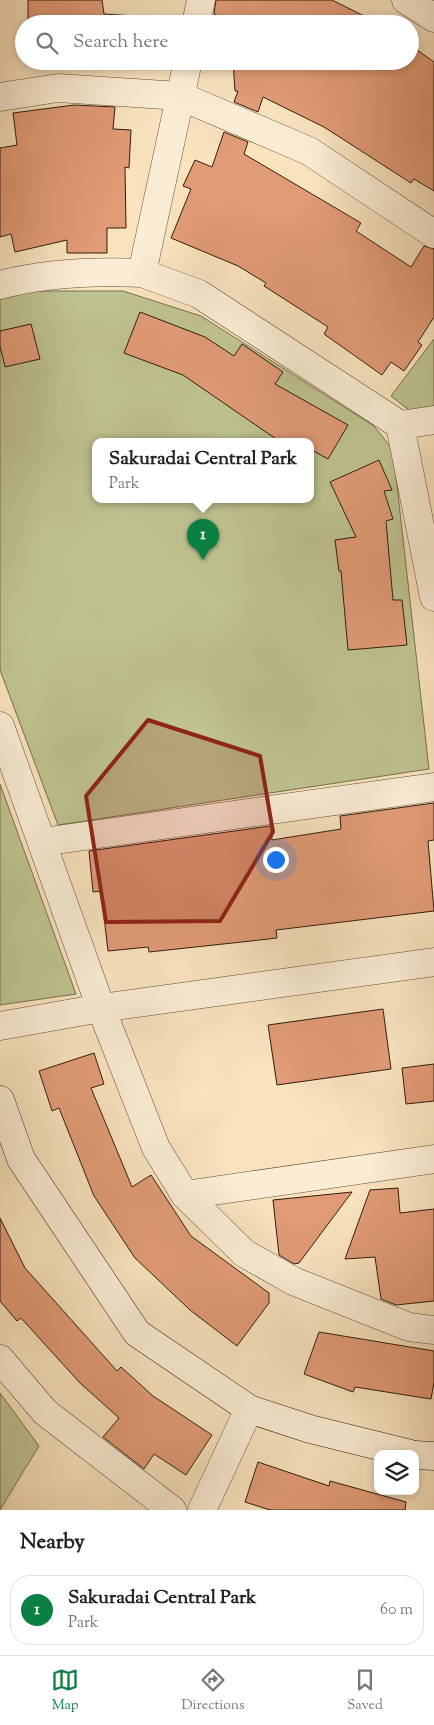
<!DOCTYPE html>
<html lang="en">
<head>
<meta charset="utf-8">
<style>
  :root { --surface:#fff; --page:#f6f6f6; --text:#222; --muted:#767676; --line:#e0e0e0; --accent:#0b8043 }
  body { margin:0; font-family:"Sorts Mill Goudy",serif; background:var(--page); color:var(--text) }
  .controls { position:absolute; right:15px; bottom:15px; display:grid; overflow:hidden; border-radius:10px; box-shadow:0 2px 8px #0003 }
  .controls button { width:45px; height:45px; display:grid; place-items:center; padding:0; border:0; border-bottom:1px solid var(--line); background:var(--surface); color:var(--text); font:25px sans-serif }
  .you { position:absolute; left:275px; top:859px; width:18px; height:18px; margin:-12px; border:4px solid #fff; border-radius:50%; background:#1a73e8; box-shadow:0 0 0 8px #1a73e833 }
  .badge { display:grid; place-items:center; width:32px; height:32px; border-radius:50%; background:var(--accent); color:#fff; font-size:16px; font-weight:700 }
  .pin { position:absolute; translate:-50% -41px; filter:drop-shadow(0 1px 2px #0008) }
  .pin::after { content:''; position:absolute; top:26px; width:18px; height:15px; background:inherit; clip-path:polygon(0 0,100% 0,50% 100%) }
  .popup { position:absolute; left:92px; top:438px; width:222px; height:65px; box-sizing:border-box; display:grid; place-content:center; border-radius:10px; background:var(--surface); filter:drop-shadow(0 1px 4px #0005); font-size:16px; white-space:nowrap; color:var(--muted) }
  .popup b { font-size:19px; color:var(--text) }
  .popup::after { content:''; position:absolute; left:50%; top:100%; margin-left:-10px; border:10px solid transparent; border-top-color:var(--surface) }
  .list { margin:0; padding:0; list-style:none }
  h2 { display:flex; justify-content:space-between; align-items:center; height:65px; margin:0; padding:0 20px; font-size:21px }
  h2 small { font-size:16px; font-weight:400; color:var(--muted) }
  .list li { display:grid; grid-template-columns:32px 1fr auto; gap:15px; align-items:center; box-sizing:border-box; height:70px; margin:0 10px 10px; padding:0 10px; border:1px solid var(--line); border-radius:20px }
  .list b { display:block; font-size:19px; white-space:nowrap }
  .list p { margin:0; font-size:16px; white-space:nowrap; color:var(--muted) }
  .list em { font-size:16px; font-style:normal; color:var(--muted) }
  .icon { flex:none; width:28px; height:28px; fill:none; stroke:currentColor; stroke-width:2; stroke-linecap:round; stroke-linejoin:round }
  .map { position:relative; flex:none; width:434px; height:1510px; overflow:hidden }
  .search { position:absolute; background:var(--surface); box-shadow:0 2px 8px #0003; left:15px; right:15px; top:15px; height:55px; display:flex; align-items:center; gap:12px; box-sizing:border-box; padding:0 18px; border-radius:28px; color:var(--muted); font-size:19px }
  .sheet { height:145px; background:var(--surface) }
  nav { display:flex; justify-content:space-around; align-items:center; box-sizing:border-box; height:70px; border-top:1px solid var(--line); background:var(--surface); font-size:14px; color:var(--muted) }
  nav a { display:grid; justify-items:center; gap:2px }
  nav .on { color:var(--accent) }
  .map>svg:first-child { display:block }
  .green { fill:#bfc391; stroke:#78704e; fill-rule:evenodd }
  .building { fill:#e19b77; stroke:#311d0c }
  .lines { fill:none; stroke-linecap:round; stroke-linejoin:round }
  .street-casing { stroke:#634e39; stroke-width:29 }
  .secondary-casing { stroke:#311d0c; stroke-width:29 }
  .street { stroke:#fbedd5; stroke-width:28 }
  .secondary { stroke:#fbedd5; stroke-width:28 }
  .marked { fill:#8f2418; fill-opacity:0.2; stroke:#8f2418; stroke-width:4; stroke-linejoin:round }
</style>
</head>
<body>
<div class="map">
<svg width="434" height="1510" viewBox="0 0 434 1510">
  <rect width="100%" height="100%" fill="#f9e3bf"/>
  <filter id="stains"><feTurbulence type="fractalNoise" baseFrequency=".004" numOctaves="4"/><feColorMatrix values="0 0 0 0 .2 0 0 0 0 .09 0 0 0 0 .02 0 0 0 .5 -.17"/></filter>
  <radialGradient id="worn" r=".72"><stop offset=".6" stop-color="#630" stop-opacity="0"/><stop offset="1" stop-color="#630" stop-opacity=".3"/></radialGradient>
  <g class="green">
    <path d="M28 291H123L201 316 374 426 393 450 429 769 58 825 0 670V299ZM96 441H310V499H96Z"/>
    <polygon points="434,339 434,407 409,410 391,396"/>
    <polygon points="0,784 76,994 0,1005"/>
    <polygon points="0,1393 39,1446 0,1510"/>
  </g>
  <g class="building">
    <polygon points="28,0 102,0 104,14 134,16 133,24 28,24"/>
    <polygon points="216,0 332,0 380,24 235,24 214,14"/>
    <polygon points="410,45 434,62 434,191 414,179 411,183 324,127 263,97 258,112 234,102 238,91 235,91 233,61 410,61"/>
    <polygon points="74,105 115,107 113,129 131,130 129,168 125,167 126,228 107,228 107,253 67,253 67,240 15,252 11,234 0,237 0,148 17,145 13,113"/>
    <polygon points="224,132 248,142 244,154 361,223 356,231 411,267 424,246 434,249 434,317 418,342 422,345 404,371 391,362 382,375 324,334 328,327 264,286 266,283 238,266 171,238 191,189 183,186 195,160 212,167"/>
    <polygon points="140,312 205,337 234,356 242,344 283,372 275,384 348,425 328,459 310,449 310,441 279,441 183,375 124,353"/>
    <polygon points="31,324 40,359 5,367 0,346 0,331"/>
    <polygon points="379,460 392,490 384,491 393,519 386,521 393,600 402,600 407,645 348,650 341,571 339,571 335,540 356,537 330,482"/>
    <polygon points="434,803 434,840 428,841 434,911 276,930 277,938 251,941 149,952 148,947 108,951 101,891 93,892 89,851 271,826 272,840 341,829 340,816"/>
    <polygon points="383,1009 391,1069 277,1085 268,1025"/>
    <polygon points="94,1053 104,1084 91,1088 132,1187 151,1175 191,1236 269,1293 269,1303 237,1346 190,1310 135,1258 94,1196 59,1108 52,1111 39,1071"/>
    <polygon points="434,1064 434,1101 406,1104 402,1068"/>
    <polygon points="398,1188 400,1213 434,1209 434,1301 396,1305 381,1299 375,1257 345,1259 370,1190"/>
    <polygon points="352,1192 299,1263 294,1264 279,1255 273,1200"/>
    <polygon points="0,1218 25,1268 117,1371 121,1367 153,1396 212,1435 186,1475 154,1454 144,1469 103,1437 119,1418 80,1383 21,1318 17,1321 0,1301"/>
    <polygon points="319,1332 434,1351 434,1382 431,1399 355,1387 353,1392 304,1374"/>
    <polygon points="258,1462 329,1486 330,1481 406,1502 405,1510 270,1510 245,1502"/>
  </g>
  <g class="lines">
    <g class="street-casing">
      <g id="street">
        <polyline points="406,0 434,18"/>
        <polyline points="196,24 201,0"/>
        <polyline points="188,61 142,273 199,294 400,425 434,597"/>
        <polyline points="0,97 58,88 180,96 309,151 434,234"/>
        <path d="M0 285C46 273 95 271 142 273"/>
        <polyline points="400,425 434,420"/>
        <polyline points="0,726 101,1008 156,1148 185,1195 244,1253 293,1281 409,1327 434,1330"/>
        <polyline points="42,842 434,787"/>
        <polyline points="0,1026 101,1008 434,962"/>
        <polyline points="185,1195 434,1159"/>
        <polyline points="0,1359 45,1412 172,1510"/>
        <polyline points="202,1510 249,1409"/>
      </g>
    </g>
    <g class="secondary-casing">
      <g id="secondary">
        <polyline points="0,1100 21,1159 137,1333 249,1409 310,1429 411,1454"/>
        <polyline points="415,1455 434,1456"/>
      </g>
    </g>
    <use href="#street" class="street"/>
    <use href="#secondary" class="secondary"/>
  </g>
  <path class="marked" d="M148 720 260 756 273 832 220 921 106 922 86 796Z"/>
  <rect width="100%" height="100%" filter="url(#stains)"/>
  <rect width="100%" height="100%" fill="url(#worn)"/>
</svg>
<div class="controls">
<button><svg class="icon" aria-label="layers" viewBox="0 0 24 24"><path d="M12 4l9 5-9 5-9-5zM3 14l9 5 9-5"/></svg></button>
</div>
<div class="you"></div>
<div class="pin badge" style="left:203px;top:560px">1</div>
<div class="popup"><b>Sakuradai Central Park</b>Park</div>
<div class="search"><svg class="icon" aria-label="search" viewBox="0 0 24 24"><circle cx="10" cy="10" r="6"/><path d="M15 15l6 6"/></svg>Search here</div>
</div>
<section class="sheet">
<h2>Nearby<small></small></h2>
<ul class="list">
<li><span class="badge">1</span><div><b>Sakuradai Central Park</b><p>Park</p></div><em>60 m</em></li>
</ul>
</section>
<nav>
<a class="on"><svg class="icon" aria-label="map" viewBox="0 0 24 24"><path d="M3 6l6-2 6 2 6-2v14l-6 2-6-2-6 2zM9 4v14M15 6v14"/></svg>Map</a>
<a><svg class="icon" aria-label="directions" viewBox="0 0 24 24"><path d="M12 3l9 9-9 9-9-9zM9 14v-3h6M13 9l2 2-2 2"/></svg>Directions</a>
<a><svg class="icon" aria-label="saved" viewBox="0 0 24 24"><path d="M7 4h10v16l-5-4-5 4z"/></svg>Saved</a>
</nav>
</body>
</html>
